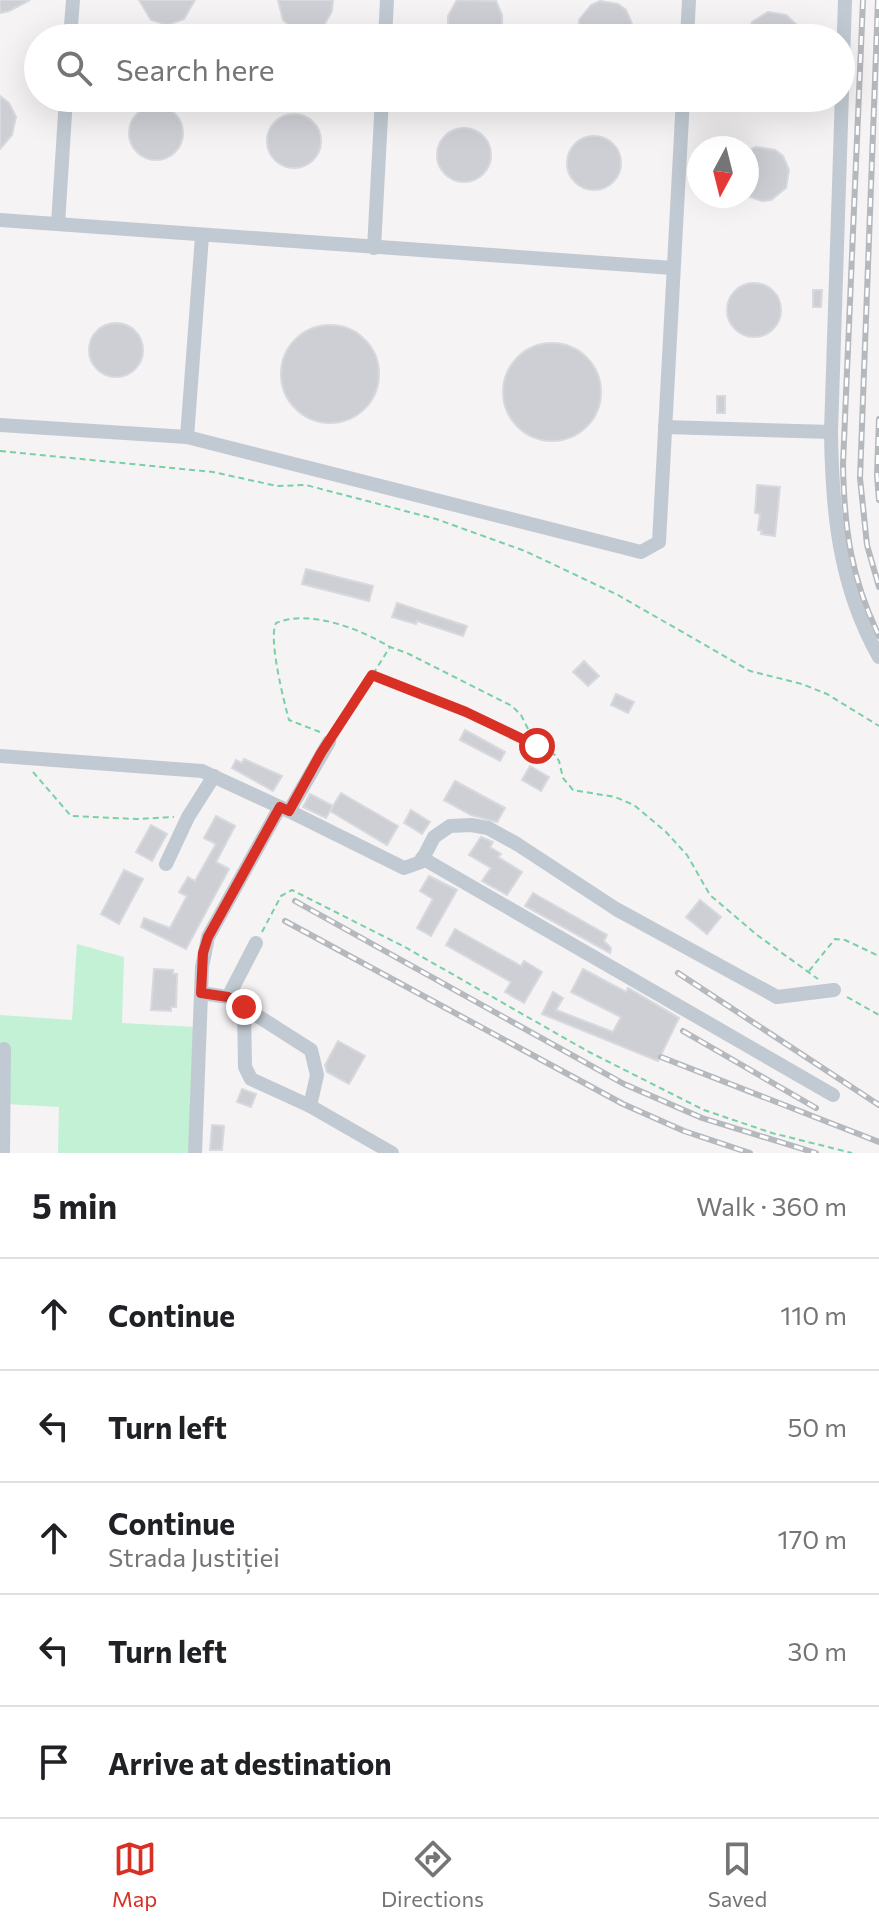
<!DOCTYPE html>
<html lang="en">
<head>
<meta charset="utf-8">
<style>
  :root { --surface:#fff; --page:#f6f6f6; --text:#202124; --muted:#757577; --line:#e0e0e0; --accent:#d93025 }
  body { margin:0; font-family:Commissioner,sans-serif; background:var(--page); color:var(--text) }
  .compass { position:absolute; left:687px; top:136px; width:72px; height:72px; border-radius:50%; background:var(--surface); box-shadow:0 8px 32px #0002; rotate:187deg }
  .stop { position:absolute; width:24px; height:24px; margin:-18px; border:6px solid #d93025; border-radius:50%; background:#fff }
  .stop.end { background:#d93025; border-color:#fff; box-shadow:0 2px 8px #0008 }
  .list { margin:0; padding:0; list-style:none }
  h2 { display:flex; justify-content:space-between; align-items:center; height:104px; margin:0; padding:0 32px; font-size:34px }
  h2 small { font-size:26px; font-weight:400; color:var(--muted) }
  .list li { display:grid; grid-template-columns:52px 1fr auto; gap:24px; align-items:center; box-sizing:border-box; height:112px; padding:0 32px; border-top:2px solid var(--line) }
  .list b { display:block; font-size:30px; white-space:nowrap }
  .list p { margin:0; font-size:26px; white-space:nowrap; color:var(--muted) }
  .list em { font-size:26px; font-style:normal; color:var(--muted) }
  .icon { flex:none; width:44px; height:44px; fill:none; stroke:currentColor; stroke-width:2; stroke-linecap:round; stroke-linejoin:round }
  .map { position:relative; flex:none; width:879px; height:1153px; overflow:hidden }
  .search { position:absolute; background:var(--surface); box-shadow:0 8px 32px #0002; left:24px; right:24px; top:24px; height:88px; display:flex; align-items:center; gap:20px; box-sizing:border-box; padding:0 28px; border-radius:44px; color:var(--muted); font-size:30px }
  .sheet { height:664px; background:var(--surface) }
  nav { display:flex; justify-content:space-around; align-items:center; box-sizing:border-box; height:112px; border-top:2px solid var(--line); background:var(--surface); font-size:22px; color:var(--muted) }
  nav a { display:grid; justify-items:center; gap:4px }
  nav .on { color:var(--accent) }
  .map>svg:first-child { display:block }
  .green { fill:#c3f1d5 }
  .building { fill:#cdcfd5; stroke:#d7d9de; stroke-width:2 }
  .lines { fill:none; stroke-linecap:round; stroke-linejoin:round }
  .path { stroke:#7ad0a6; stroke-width:2; stroke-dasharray:6 4; stroke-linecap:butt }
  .minor { stroke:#c1cad2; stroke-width:14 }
  .rail-casing { stroke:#b5b8bd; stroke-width:6 }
  .rail { stroke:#fff; stroke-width:3; stroke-dasharray:9; stroke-linecap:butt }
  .route { stroke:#d93025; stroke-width:10 }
</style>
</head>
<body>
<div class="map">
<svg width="879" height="1153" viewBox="0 0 879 1153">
  <rect width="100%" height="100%" fill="#f5f3f3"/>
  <polygon class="green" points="77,944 124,957 122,1023 195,1027 189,1153 58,1153 59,1107 7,1104 0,1044 0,1015 72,1020"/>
  <g class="building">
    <polygon points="0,0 30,0 9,11 0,13"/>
    <polygon points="139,0 195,0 184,19 167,25 151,20"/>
    <polygon points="278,0 333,0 332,11 323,27 314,31 297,32 283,20"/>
    <polygon points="457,0 496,1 502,15 502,25 495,38 456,38 448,25 448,16"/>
    <polygon points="600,1 618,4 626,10 632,24 630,38 580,38 579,20 591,5"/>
    <polygon points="768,12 786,15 797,25 802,38 746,38 752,22"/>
    <polygon points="0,96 9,103 16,117 12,135 0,149"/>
    <circle cx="156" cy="133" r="27"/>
    <circle cx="294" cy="141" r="27"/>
    <circle cx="464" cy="155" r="27"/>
    <circle cx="594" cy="163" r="27"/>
    <polygon points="756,147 775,150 783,156 789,170 786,188 771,200 762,201 747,196 747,151"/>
    <circle cx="754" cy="310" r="27"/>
    <polygon points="813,290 822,290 821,307 813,307"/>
    <circle cx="116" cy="350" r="27"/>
    <circle cx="330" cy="374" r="49"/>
    <circle cx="552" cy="392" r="49"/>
    <rect x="717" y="396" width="8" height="17"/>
    <polygon points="757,485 780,487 775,536 761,534 762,531 758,530 760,514 755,513"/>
    <polygon points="306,569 373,586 369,601 302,584"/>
    <polygon points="397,603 467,626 463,636 417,621 416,624 392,617"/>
    <polygon points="584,661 599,676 588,686 573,672"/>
    <polygon points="616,694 634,702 628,713 611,705"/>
    <polygon points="465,730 505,752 500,761 460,740"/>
    <polygon points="244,759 282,776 273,791 232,768 236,760 242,763"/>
    <polygon points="530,766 549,777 541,791 522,780"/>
    <polygon points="455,781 505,808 497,822 471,815 444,800"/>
    <polygon points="341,793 398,826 387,845 330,811"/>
    <polygon points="310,794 333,806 326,818 303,807"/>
    <polygon points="411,810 430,822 422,834 404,823"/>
    <polygon points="216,816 235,826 216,862 229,869 186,949 141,927 144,918 170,928 187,896 179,892 188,877 195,881 216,844 204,838"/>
    <polygon points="151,825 167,834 152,861 136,852"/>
    <polygon points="481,837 493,842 490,847 501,854 498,857 522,872 507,895 482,881 491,868 469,855"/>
    <polygon points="124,870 143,879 119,924 101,914"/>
    <polygon points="429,876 457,890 431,936 417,928 433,899 420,891"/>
    <polygon points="533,893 607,935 604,941 611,948 610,953 525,906"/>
    <polygon points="700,900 721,917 707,934 686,917"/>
    <polygon points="455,929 521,966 524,961 542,972 524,1003 505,992 511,982 446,945"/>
    <polygon points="154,969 173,970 173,974 177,974 176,1007 171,1007 171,1011 151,1010"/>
    <polygon points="583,969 626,992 628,988 679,1018 658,1061 542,1014 553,992 563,998 556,1010 613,1032 621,1017 571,992"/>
    <polygon points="338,1041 365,1056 349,1084 327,1072 325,1065"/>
    <polygon points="242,1089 256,1094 251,1107 237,1102"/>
    <polygon points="212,1125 224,1126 222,1150 210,1150"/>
  </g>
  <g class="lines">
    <g class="path">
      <polyline points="0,451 213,472 277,486 306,485 436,519 525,551 618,595 750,671 802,684 827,694 879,726"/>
      <polyline points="373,674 390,647 407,653 512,706 521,715 536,745"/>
      <polyline points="336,730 372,675 466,712 555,755 559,761 563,778 573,790 615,797 634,805 666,832 687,855 710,895 757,935 818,979"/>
      <path d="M320 732 289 720C284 702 268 638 276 623 310 609 360 629 390 647"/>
      <polyline points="33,772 71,816 137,819 174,817"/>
      <polyline points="262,932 281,896 292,890 403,946 589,1052 704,1110 772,1133 852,1153"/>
      <polyline points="809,971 835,939 845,940 879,956"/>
      <polyline points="847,997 879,1015"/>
    </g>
    <g class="minor">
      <polyline points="70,38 73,0"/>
      <polyline points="385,38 387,0"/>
      <polyline points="687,38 689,0"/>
      <polyline points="0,220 673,268"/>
      <polyline points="58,224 66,98"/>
      <polyline points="374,248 382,98"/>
      <polyline points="0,425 187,437 641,552 659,542 683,98"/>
      <polyline points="665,427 831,432 845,0"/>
      <path d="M831 432C832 512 839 586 879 657"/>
      <polyline points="187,437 202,236"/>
      <polyline points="0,756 202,771 280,807"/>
      <polyline points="289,811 404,868 421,862 434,837 450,826 471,825 488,828 517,844 616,909 777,997 834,990"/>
      <polyline points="422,858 833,1095"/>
      <polyline points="166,864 188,817 214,776"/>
      <polyline points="201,993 228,997 311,1050 317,1075 310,1106"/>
      <polyline points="228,997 256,943"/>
      <polyline points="244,1007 245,1067 251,1079 310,1106 392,1153"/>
      <polyline points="3,1153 4,1049"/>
      <polyline points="195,1153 202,967 208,937 280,807 289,811 329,742"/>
    </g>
    <g class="rail-casing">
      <g id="rail">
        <path d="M863 0 843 464C844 528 851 578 879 636"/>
        <polyline points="878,0 860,478 867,545 879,587"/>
        <polyline points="879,419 877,475 879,500"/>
        <polyline points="295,901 624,1084 702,1118 816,1153"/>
        <polyline points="285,921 623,1104 684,1131 750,1153"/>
        <polyline points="678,973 879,1105"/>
        <polyline points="683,1031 816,1108"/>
        <polyline points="661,1057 879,1142"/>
      </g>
    </g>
    <use href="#rail" class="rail"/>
  </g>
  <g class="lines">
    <polyline class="route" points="244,1007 228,997 201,993 203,953 208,937 280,807 289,811 321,753 372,675 466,712 537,746"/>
  </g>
</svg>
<svg class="compass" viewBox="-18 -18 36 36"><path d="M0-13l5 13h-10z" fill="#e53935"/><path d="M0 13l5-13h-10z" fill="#757577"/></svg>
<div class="stop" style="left:537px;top:746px"></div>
<div class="stop end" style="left:244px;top:1007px"></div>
<div class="search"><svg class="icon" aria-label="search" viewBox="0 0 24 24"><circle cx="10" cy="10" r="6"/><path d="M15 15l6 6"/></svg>Search here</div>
</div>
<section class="sheet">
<h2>5 min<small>Walk · 360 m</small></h2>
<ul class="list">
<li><svg class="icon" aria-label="ahead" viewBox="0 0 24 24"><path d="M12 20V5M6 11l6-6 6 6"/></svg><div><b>Continue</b></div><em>110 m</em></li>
<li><svg class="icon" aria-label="left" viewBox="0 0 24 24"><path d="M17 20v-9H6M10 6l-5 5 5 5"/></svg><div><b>Turn left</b></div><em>50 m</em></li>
<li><svg class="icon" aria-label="ahead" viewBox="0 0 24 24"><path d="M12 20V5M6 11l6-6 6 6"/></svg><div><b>Continue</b><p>Strada Justiției</p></div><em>170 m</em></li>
<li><svg class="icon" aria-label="left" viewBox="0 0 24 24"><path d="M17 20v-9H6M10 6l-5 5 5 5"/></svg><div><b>Turn left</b></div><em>30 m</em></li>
<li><svg class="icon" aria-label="arrive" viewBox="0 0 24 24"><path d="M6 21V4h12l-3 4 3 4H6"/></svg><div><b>Arrive at destination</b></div></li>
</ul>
</section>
<nav>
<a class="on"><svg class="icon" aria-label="map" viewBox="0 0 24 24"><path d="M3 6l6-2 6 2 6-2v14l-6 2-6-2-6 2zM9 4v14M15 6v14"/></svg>Map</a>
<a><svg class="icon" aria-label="directions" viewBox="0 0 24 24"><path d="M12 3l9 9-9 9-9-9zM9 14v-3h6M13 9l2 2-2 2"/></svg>Directions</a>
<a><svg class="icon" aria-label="saved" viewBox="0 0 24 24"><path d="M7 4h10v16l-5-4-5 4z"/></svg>Saved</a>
</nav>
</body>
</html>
